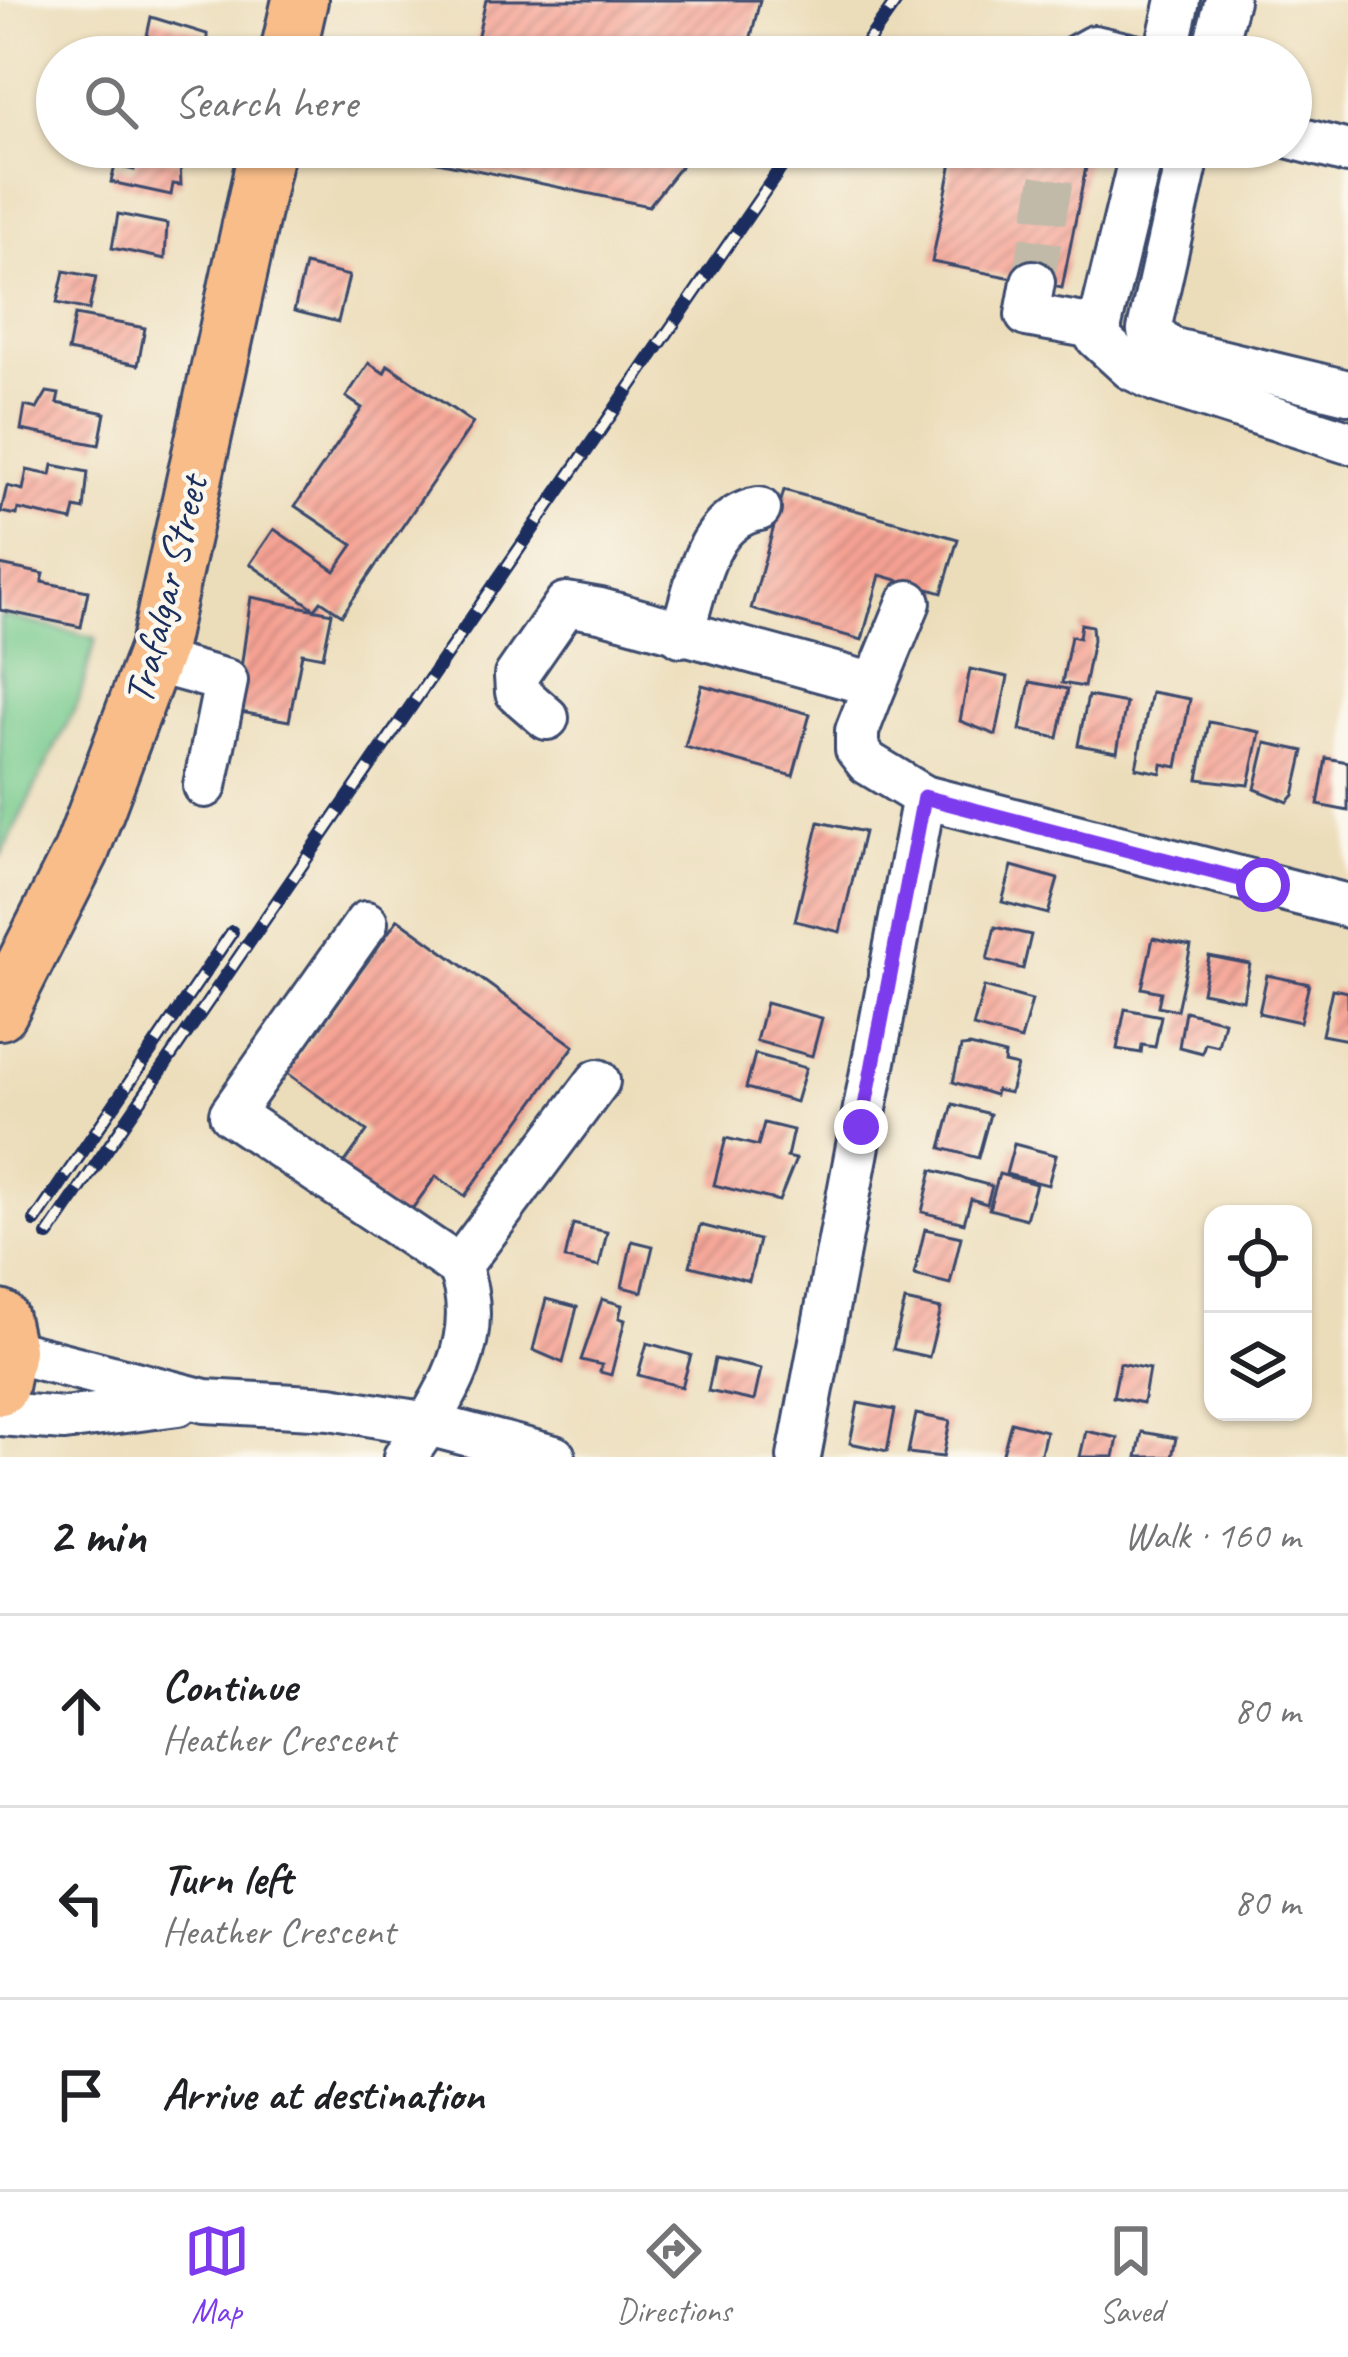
<!DOCTYPE html>
<html lang="en">
<head>
<meta charset="utf-8">
<style>
  :root { --surface:#fff; --page:#f6f6f6; --text:#202124; --muted:#757577; --line:#e0e0e0; --accent:#7c3aed }
  body { margin:0; font-family:Caveat,sans-serif; background:var(--page); color:var(--text) }
  .controls { position:absolute; right:36px; bottom:36px; display:grid; overflow:hidden; border-radius:24px; box-shadow:0 3px 9px #0004 }
  .controls button { width:108px; height:108px; display:grid; place-items:center; padding:0; border:0; border-bottom:3px solid var(--line); background:var(--surface); color:var(--text); font:60px sans-serif }
  .stop { position:absolute; width:36px; height:36px; margin:-27px; border:9px solid #7c3aed; border-radius:50%; background:#fff }
  .stop.end { background:#7c3aed; border-color:#fff; box-shadow:0 3px 12px #0008 }
  .list { margin:0; padding:0; list-style:none }
  h2 { display:flex; justify-content:space-between; align-items:center; height:156px; margin:0; padding:0 48px; font-size:51px }
  h2 small { font-size:39px; font-weight:400; color:var(--muted) }
  .list li { display:grid; grid-template-columns:78px 1fr auto; gap:36px; align-items:center; box-sizing:border-box; height:192px; padding:0 48px; border-top:3px solid var(--line) }
  .list b { display:block; font-size:45px; white-space:nowrap }
  .list p { margin:0; font-size:39px; white-space:nowrap; color:var(--muted) }
  .list em { font-size:39px; font-style:normal; color:var(--muted) }
  .icon { flex:none; width:66px; height:66px; fill:none; stroke:currentColor; stroke-width:2; stroke-linecap:round; stroke-linejoin:round }
  .map { position:relative; flex:none; width:1348px; height:1457px; overflow:hidden }
  .search { position:absolute; background:var(--surface); box-shadow:0 3px 9px #0004; left:36px; right:36px; top:36px; height:132px; display:flex; align-items:center; gap:30px; box-sizing:border-box; padding:0 42px; border-radius:66px; color:var(--muted); font-size:45px }
  .sheet { height:732px; background:var(--surface) }
  nav { display:flex; justify-content:space-around; align-items:center; box-sizing:border-box; height:168px; border-top:3px solid var(--line); background:var(--surface); font-size:33px; color:var(--muted) }
  nav a { display:grid; justify-items:center; gap:6px }
  nav .on { color:var(--accent) }
  .map>svg:first-child { display:block }
  .park { fill:#77ca8d; stroke:#497c76; stroke-width:3 }
  .building { fill:url(#building-hatch) }
  .lines { fill:none; stroke-linecap:round; stroke-linejoin:round }
  .minor-tunnel { stroke:#c2baa8; stroke-width:42; stroke-dasharray:42 21; stroke-linecap:butt }
  .minor-casing { stroke:#3a496c; stroke-width:48 }
  .major-casing { stroke:#3a496c; stroke-width:60 }
  .minor { stroke:#fff; stroke-width:42 }
  .major { stroke:#f8bd89; stroke-width:54 }
  .rail-casing { stroke:#1b2f5e; stroke-width:14 }
  .rail { stroke:#fbf7ec; stroke-width:9; stroke-dasharray:27; stroke-linecap:butt }
  .route { stroke:#7c3aed; stroke-width:15 }
  .labels { text-anchor:middle; dominant-baseline:central; stroke-width:9; stroke-linejoin:round; paint-order:stroke }
  .street-label { font-size:42px; fill:#1b2f5e; stroke:#fbf7ec }
</style>
</head>
<body>
<div class="map">
<svg width="1348" height="1457" viewBox="0 0 1348 1457">
  <defs>
    <pattern id="building-hatch" width="6" height="6" patternUnits="userSpaceOnUse" patternTransform="scale(3)"><rect width="6" height="6" fill="#f6a293"/><path d="M-1 1l2-2M0 6l6-6M5 7l2-2" fill="none" stroke="#c6847b"/></pattern>
  </defs>
  <rect width="100%" height="100%" fill="#fbf7ec"/>
  <filter id="ink" filterUnits="userSpaceOnUse"><feTurbulence type="fractalNoise" baseFrequency=".00833" numOctaves="2"/><feDisplacementMap in="SourceGraphic" scale="24" xChannelSelector="R" yChannelSelector="G"/><feConvolveMatrix kernelMatrix="1 2 1 2 8 2 1 2 1" color-interpolation-filters="sRGB"/></filter>
  <filter id="wash" filterUnits="userSpaceOnUse"><feTurbulence type="fractalNoise" baseFrequency=".004" numOctaves="4" result="noise"/><feDisplacementMap in="SourceGraphic" scale="48" xChannelSelector="R" yChannelSelector="G"/><feGaussianBlur stdDeviation="2.7" result="paint"/><feColorMatrix in="noise" values="0 0 0 0 0 0 0 0 0 0 0 0 0 0 0 0 0 1.4 0 .05"/><feComposite in="paint" operator="in"/></filter>
  <g filter="url(#wash)">
    <rect width="100%" height="100%" fill="#ecddba"/>
    <polygon class="park" points="0,615 96,638 79,700 0,857"/>
    <g id="blocks">
      <g class="building">
        <polygon points="486,0 760,0 746,57 473,57"/>
        <polygon points="151,17 207,34 207,57 143,55"/>
        <polygon points="435,147 696,147 649,206 433,161"/>
        <polygon points="955,147 1090,147 1062,288 932,262"/>
        <polygon points="137,153 180,162 181,185 173,184 171,195 111,182 115,166 134,170"/>
        <polygon points="118,214 167,224 165,259 112,248"/>
        <polygon points="305,265 349,276 338,322 294,311"/>
        <polygon points="64,271 96,277 89,310 57,303"/>
        <polygon points="75,315 145,328 138,365 68,351"/>
        <polygon points="369,363 384,373 388,365 473,423 342,615 321,601 315,609 250,564 274,529 335,571 353,545 295,506 362,408 346,397"/>
        <polygon points="47,392 59,394 57,403 105,413 99,445 21,430 25,406 37,409"/>
        <polygon points="53,465 88,472 84,510 75,508 72,521 18,509 17,515 1,512 7,486 23,490 27,470 51,475"/>
        <polygon points="784,490 958,539 942,593 880,575 862,640 751,609"/>
        <polygon points="0,565 44,574 42,582 88,591 81,627 0,610"/>
        <polygon points="251,597 332,613 323,657 302,653 289,721 235,711"/>
        <polygon points="1081,624 1092,626 1093,640 1084,687 1062,683 1071,636 1079,638"/>
        <polygon points="970,669 1008,677 996,735 960,721"/>
        <polygon points="1030,682 1068,689 1058,738 1020,730"/>
        <polygon points="702,685 810,714 793,776 685,747"/>
        <polygon points="1151,692 1190,699 1177,767 1162,764 1161,773 1136,768"/>
        <polygon points="1088,696 1126,703 1117,752 1078,745"/>
        <polygon points="1209,722 1260,732 1249,785 1198,779"/>
        <polygon points="1266,743 1304,751 1294,795 1288,802 1255,789"/>
        <polygon points="1326,758 1348,762 1348,811 1318,805"/>
        <polygon points="819,822 864,832 840,932 795,921"/>
        <polygon points="1012,866 1058,879 1048,914 1002,902"/>
        <polygon points="398,919 574,1046 465,1196 436,1176 404,1220 338,1172 367,1131 287,1073"/>
        <polygon points="995,927 1031,935 1023,969 987,960"/>
        <polygon points="1153,938 1191,946 1177,1010 1158,1006 1161,992 1142,988"/>
        <polygon points="1209,956 1250,964 1243,1000 1202,992"/>
        <polygon points="1267,975 1309,984 1300,1022 1259,1013"/>
        <polygon points="984,987 1032,1000 1021,1040 973,1027"/>
        <polygon points="1332,989 1348,992 1348,1040 1322,1035"/>
        <polygon points="766,1003 822,1018 812,1056 756,1041"/>
        <polygon points="1125,1009 1161,1016 1155,1047 1142,1045 1141,1053 1117,1049"/>
        <polygon points="1185,1011 1224,1021 1218,1046 1205,1043 1202,1053 1179,1047"/>
        <polygon points="970,1046 1005,1055 1004,1063 1017,1066 1010,1093 996,1090 995,1095 953,1082 961,1047"/>
        <polygon points="755,1054 806,1068 796,1102 746,1088"/>
        <polygon points="953,1104 990,1114 978,1158 941,1148"/>
        <polygon points="764,1123 793,1130 787,1157 796,1159 779,1201 714,1185 726,1138 758,1146"/>
        <polygon points="1014,1144 1056,1155 1048,1185 1006,1174"/>
        <polygon points="932,1170 992,1186 987,1204 971,1199 964,1223 922,1212"/>
        <polygon points="999,1174 1036,1184 1026,1219 989,1209"/>
        <polygon points="573,1224 607,1232 599,1267 565,1259"/>
        <polygon points="700,1225 759,1240 749,1281 690,1266"/>
        <polygon points="925,1229 961,1237 950,1284 914,1275"/>
        <polygon points="632,1241 653,1246 642,1292 622,1287"/>
        <polygon points="546,1299 577,1307 563,1363 533,1350"/>
        <polygon points="602,1299 622,1305 619,1318 625,1320 611,1375 600,1372 602,1365 581,1360"/>
        <polygon points="905,1301 941,1309 929,1357 893,1349"/>
        <polygon points="647,1343 691,1355 682,1387 638,1375"/>
        <polygon points="715,1359 761,1369 754,1401 708,1391"/>
        <polygon points="1120,1363 1149,1369 1143,1403 1113,1397"/>
        <polygon points="858,1403 895,1410 887,1451 850,1443"/>
        <polygon points="916,1414 950,1421 943,1457 908,1453"/>
        <polygon points="1011,1422 1046,1431 1040,1457 1002,1457"/>
        <polygon points="1086,1431 1118,1438 1114,1457 1080,1457"/>
        <polygon points="1142,1432 1176,1438 1172,1457 1137,1457"/>
      </g>
    </g>
  </g>
  <g filter="url(#ink)">
    <use href="#blocks" fill-opacity="0" stroke="#3a496c" stroke-width="3"/>
    <g class="lines">
      <polyline class="minor-tunnel" points="1033,282 1058,147"/>
      <g class="minor-casing">
        <g id="minor">
          <polyline points="1076,57 1094,47 1138,57"/>
          <polyline points="1165,57 1178,0"/>
          <polyline points="1212,57 1227,0"/>
          <polyline points="1291,137 1348,152"/>
          <polyline points="1143,147 1097,337 1131,368 1158,381 1348,442"/>
          <polyline points="1190,147 1149,330 1170,349 1348,392"/>
          <polyline points="1033,282 1027,315 1100,328"/>
          <path d="M681 635C697 588 704 518 759 509"/>
          <polyline points="153,661 226,681 205,786"/>
          <polyline points="875,685 909,602"/>
          <polyline points="547,718 517,692 516,676 566,604 600,610 875,685 857,731 857,749 868,763 924,797"/>
          <path d="M366 923 231 1114 459 1267C487 1338 445 1399 405 1457"/>
          <polyline points="459,1267 598,1081"/>
          <polyline points="7,1350 205,1401 330,1408 428,1424 554,1457"/>
          <polyline points="0,1414 64,1419 178,1404"/>
          <polyline points="799,1457 924,797 1348,906"/>
        </g>
      </g>
      <g class="major-casing">
        <g id="major">
          <polyline points="287,57 300,0"/>
          <polyline points="0,1012 81,852 158,646 267,147"/>
          <polyline points="0,1318 7,1350 0,1387"/>
        </g>
      </g>
      <use href="#minor" class="minor"/>
      <use href="#major" class="major"/>
      <g class="rail-casing">
        <g id="rail">
          <polyline points="857,57 897,0"/>
          <polyline points="35,1221 232,932"/>
          <polyline points="48,1235 795,147"/>
        </g>
      </g>
      <use href="#rail" class="rail"/>
    </g>
  </g>
  <g class="lines" filter="url(#ink)">
    <polyline class="route" points="861,1127 924,797 1263,885"/>
  </g>
  <g class="labels">
    <g class="street-label">
      <text transform="translate(166 590) rotate(-76)">Trafalgar Street</text>
    </g>
  </g>
</svg>
<div class="controls">
<button><svg class="icon" aria-label="locate" viewBox="0 0 24 24"><circle cx="12" cy="12" r="6"/><path d="M12 2v4M12 18v4M2 12h4M18 12h4"/></svg></button>
<button><svg class="icon" aria-label="layers" viewBox="0 0 24 24"><path d="M12 4l9 5-9 5-9-5zM3 14l9 5 9-5"/></svg></button>
</div>
<div class="stop" style="left:1263px;top:885px"></div>
<div class="stop end" style="left:861px;top:1127px"></div>
<div class="search"><svg class="icon" aria-label="search" viewBox="0 0 24 24"><circle cx="10" cy="10" r="6"/><path d="M15 15l6 6"/></svg>Search here</div>
</div>
<section class="sheet">
<h2>2 min<small>Walk · 160 m</small></h2>
<ul class="list">
<li><svg class="icon" aria-label="ahead" viewBox="0 0 24 24"><path d="M12 20V5M6 11l6-6 6 6"/></svg><div><b>Continue</b><p>Heather Crescent</p></div><em>80 m</em></li>
<li><svg class="icon" aria-label="left" viewBox="0 0 24 24"><path d="M17 20v-9H6M10 6l-5 5 5 5"/></svg><div><b>Turn left</b><p>Heather Crescent</p></div><em>80 m</em></li>
<li><svg class="icon" aria-label="arrive" viewBox="0 0 24 24"><path d="M6 21V4h12l-3 4 3 4H6"/></svg><div><b>Arrive at destination</b></div></li>
</ul>
</section>
<nav>
<a class="on"><svg class="icon" aria-label="map" viewBox="0 0 24 24"><path d="M3 6l6-2 6 2 6-2v14l-6 2-6-2-6 2zM9 4v14M15 6v14"/></svg>Map</a>
<a><svg class="icon" aria-label="directions" viewBox="0 0 24 24"><path d="M12 3l9 9-9 9-9-9zM9 14v-3h6M13 9l2 2-2 2"/></svg>Directions</a>
<a><svg class="icon" aria-label="saved" viewBox="0 0 24 24"><path d="M7 4h10v16l-5-4-5 4z"/></svg>Saved</a>
</nav>
</body>
</html>
